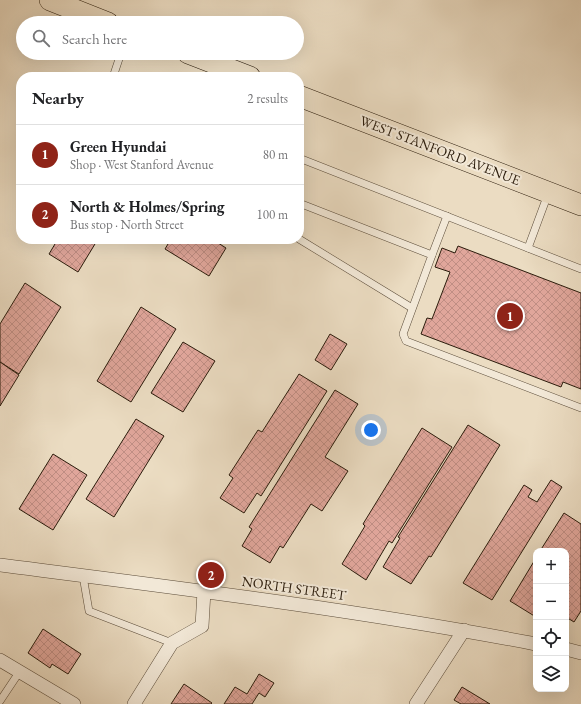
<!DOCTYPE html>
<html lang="en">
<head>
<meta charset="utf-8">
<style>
  :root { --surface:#fff; --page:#f2f2f2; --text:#202124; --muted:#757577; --line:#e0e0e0; --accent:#8f2418 }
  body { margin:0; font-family:"EB Garamond",serif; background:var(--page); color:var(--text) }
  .controls { position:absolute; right:12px; bottom:12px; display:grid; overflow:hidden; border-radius:8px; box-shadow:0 4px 16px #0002 }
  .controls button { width:36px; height:36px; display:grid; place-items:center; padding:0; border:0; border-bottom:1px solid var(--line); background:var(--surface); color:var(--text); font:20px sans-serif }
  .you { position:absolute; left:371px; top:430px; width:14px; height:14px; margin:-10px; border:3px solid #fff; border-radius:50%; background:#1a73e8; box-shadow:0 0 0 6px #1a73e833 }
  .badge { display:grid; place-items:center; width:26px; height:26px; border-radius:50%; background:var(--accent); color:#fff; font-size:13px; font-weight:700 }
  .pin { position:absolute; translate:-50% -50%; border:2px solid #fff; box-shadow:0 1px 4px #0006 }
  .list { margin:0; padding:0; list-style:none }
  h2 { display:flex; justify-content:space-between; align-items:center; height:52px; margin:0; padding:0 16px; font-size:17px }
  h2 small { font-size:13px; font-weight:400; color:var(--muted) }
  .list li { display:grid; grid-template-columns:26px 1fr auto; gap:12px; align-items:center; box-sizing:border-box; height:60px; padding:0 16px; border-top:1px solid var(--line) }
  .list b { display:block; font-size:15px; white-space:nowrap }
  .list p { margin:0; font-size:13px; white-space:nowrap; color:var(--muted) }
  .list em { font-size:13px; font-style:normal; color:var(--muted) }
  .icon { flex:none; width:22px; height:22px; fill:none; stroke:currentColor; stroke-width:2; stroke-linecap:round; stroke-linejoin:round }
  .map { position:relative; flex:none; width:581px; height:704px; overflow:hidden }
  .search { position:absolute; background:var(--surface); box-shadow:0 4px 16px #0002; left:16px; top:16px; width:288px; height:44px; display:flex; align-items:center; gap:10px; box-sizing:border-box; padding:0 14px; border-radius:22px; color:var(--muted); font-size:15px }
  .panel { position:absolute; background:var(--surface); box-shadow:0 4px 16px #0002; left:16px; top:72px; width:288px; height:172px; border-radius:16px }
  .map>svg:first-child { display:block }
  .building { fill:url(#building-cross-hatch); stroke:#2b1c0c }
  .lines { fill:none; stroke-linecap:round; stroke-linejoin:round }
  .lane-casing { stroke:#5b4c3a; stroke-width:8 }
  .street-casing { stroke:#5b4c3a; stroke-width:14 }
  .primary-casing { stroke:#2b1c0c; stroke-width:22 }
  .lane { stroke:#f2e8d7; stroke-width:7 }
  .street { stroke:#f2e8d7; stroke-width:13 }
  .primary { stroke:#ebdcc2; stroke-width:21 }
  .labels { text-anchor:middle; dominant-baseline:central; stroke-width:4; stroke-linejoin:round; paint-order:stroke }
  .street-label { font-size:14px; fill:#2b1c0c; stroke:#f2e8d7 }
</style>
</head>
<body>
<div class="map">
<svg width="581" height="704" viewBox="0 0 581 704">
  <defs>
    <pattern id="building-cross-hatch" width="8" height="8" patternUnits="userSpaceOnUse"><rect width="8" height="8" fill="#e0a69b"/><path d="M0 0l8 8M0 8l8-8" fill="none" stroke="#c08e84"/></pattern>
  </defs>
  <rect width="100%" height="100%" fill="#ebdcc2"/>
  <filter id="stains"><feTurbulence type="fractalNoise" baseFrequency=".005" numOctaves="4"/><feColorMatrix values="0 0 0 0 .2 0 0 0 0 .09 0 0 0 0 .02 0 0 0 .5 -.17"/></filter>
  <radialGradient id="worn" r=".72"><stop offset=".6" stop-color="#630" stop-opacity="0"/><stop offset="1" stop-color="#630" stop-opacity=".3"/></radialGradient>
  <g class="building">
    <polygon points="58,239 98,239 78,272 49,254"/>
    <polygon points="171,239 212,239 226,248 209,276 165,249"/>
    <polygon points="458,246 581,293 581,389 563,382 561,387 421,334 427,318 432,319 450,272 435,267 442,248 455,253"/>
    <polygon points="25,283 61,307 19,374 0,362 0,324"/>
    <polygon points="141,307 176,329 131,402 97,381"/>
    <polygon points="330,334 347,344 331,370 315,360"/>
    <polygon points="183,342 215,361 183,412 151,393"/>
    <polygon points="0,362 19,375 0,406"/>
    <polygon points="299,374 327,391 261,496 257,493 244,513 220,498 233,478 229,475 258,430 262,432"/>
    <polygon points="335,390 358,404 325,457 348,471 322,511 311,504 283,548 280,546 270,563 242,546 252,529 249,527"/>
    <polygon points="136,419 164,436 114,517 86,499"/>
    <polygon points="468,425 500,445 431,557 429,556 411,584 383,567 400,538 398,537"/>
    <polygon points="422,428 452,447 392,543 389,541 366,580 342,564 365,526 363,524"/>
    <polygon points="53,454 87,475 53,530 19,509"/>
    <polygon points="551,480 562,487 492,600 463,583 524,485 532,490 528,497 537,502"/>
    <polygon points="564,513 581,524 581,611 574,622 566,617 566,551 540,551"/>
    <polygon points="536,558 536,617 510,601"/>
    <polygon points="43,629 81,654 68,674 52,664 50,668 28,653"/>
    <polygon points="259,674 274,683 265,697 259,693 252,704 224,704 235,687 247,694"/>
    <polygon points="184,684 212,703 211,704 171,704"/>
    <polygon points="462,687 490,704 461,704 454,700"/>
  </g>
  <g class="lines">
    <g class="lane-casing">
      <g id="lane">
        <polyline points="113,77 121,53"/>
        <polyline points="299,158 581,269"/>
        <polyline points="299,203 432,255 403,334 406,341 581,408"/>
        <polyline points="299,239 412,308"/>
        <polyline points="528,248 548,194"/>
        <polyline points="432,255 447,216"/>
        <polyline points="83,576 89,611 172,643"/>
        <polyline points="0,701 20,671"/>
      </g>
    </g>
    <g class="street-casing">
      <g id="street">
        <path d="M0 565C179 588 358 610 536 644"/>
        <polyline points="566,649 581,653"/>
        <polyline points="0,660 74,704"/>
        <polyline points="134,704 172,643 202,626 204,591"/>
        <polyline points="416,704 464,630"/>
      </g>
    </g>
    <g class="primary-casing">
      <g id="primary">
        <polyline points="50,0 108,23"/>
        <polyline points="188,53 250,77"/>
        <polyline points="299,96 581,205"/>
      </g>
    </g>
    <use href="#lane" class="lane"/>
    <use href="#street" class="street"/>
    <use href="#primary" class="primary"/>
  </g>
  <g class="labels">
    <g class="street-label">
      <text transform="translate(440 150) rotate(21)">WEST STANFORD AVENUE</text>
      <text transform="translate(294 588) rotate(8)">NORTH STREET</text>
    </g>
  </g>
  <rect width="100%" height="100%" filter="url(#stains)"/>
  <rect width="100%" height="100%" fill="url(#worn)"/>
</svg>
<div class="controls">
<button>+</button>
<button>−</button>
<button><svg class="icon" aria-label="locate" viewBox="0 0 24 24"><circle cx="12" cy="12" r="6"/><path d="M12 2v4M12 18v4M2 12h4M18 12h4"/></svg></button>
<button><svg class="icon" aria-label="layers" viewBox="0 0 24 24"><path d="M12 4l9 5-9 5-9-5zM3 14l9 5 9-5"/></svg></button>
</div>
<div class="you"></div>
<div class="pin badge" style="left:510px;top:316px">1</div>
<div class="pin badge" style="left:211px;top:575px">2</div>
<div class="search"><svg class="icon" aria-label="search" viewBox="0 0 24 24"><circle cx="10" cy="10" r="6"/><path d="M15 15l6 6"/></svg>Search here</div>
<section class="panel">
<h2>Nearby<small>2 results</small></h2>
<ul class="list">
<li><span class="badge">1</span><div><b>Green Hyundai</b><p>Shop · West Stanford Avenue</p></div><em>80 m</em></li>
<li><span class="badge">2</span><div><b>North &amp; Holmes/Spring</b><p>Bus stop · North Street</p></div><em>100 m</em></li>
</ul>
</section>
</div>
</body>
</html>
